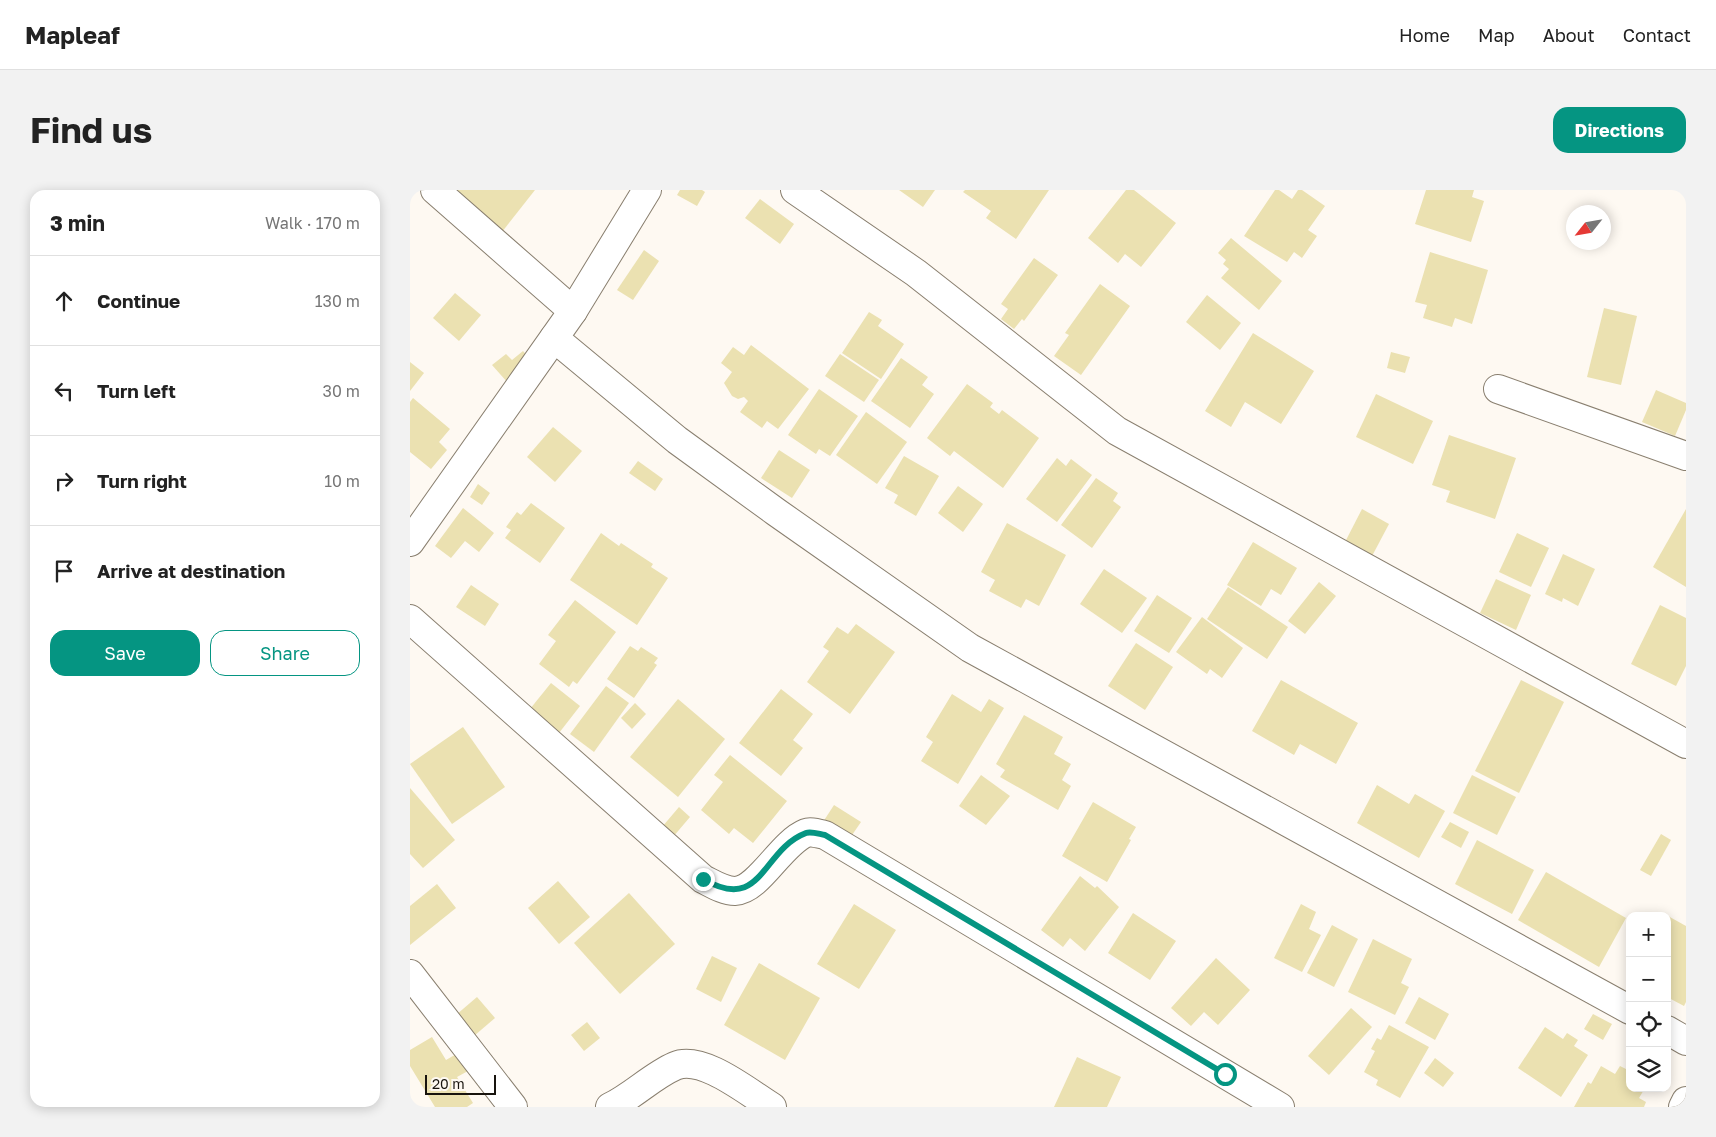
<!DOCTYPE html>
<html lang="en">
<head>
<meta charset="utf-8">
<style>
  :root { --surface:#fff; --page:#f2f2f2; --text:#222; --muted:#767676; --line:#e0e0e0; --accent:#059582 }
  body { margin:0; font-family:"Golos Text",sans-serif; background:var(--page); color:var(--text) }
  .controls { position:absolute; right:15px; bottom:15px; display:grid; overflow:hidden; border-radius:10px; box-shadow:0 2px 12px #0003 }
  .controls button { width:45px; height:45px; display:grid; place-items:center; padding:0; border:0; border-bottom:1px solid var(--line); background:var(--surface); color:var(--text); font:25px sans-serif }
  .compass { position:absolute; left:1156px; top:15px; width:45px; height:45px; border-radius:50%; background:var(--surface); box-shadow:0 2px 12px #0003; rotate:239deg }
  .scale { position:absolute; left:15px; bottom:12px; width:71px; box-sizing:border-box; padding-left:5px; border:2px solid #18140e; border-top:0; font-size:14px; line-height:18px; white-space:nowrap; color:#18140e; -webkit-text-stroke:4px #fef9f2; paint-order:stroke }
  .stop { position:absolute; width:15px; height:15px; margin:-11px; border:4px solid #059582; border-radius:50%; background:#fff }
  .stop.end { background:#059582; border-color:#fff; box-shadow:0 1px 5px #0008 }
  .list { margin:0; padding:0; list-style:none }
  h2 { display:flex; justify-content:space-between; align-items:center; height:65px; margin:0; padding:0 20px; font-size:21px }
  h2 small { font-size:16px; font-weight:400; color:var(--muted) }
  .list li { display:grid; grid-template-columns:32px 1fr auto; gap:15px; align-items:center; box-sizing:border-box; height:90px; padding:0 20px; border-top:1px solid var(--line) }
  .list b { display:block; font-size:19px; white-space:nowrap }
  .list em { font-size:16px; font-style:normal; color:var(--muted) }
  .actions { display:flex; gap:10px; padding:15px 20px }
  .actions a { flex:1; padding:11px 0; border:1px solid var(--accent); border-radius:15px; text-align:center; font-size:18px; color:var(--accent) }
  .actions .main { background:var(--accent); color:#fff }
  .icon { flex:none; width:28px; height:28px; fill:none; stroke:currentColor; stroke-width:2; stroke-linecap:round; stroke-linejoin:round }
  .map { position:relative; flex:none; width:1276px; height:917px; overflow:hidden; border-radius:15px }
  header { display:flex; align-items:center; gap:30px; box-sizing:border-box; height:70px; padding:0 25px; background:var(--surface); border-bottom:1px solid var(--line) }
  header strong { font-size:24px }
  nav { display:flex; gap:28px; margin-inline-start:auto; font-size:18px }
  .intro { display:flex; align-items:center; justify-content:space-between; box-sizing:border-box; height:120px; padding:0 30px }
  h1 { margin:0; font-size:35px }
  .button { padding:12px 22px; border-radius:15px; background:var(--accent); color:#fff; font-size:18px; font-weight:700 }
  main { display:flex; gap:30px; padding:0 30px }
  aside { flex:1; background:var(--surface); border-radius:15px; box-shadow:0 2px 12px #0003 }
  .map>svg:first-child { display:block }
  .building { fill:#ebe1b1 }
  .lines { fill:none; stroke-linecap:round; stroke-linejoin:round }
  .minor-casing { stroke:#897f6f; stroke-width:30 }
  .minor { stroke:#fff; stroke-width:28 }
  .route { stroke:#059582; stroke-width:6 }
</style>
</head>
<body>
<header>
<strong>Mapleaf</strong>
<nav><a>Home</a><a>Map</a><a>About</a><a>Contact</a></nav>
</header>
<div class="intro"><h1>Find us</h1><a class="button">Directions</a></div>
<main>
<aside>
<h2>3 min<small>Walk · 170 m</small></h2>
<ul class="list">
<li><svg class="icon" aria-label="ahead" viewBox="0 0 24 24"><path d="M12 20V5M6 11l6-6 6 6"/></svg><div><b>Continue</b></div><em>130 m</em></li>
<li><svg class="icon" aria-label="left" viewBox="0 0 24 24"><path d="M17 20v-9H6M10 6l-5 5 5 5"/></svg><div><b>Turn left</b></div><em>30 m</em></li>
<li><svg class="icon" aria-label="right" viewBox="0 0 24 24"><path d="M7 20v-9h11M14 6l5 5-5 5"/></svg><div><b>Turn right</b></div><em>10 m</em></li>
<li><svg class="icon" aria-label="arrive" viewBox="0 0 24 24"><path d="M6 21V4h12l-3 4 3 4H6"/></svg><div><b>Arrive at destination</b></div></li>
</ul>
<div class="actions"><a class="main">Save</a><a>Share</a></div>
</aside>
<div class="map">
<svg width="1276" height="917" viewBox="0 0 1276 917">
  <rect width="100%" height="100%" fill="#fef9f2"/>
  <g class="building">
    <polygon points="47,0 125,0 92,42 44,3"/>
    <polygon points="270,0 292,0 295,2 287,16 267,5"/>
    <polygon points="489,0 525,0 513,17"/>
    <polygon points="555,0 639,0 606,49 576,28 581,21 553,2"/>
    <polygon points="716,0 724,0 766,33 731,77 715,64 708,73 678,48"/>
    <polygon points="865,0 869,0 882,9 888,0 892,0 915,16 898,40 907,46 892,68 884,62 877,72 834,46"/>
    <polygon points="1016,0 1064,0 1062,7 1074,11 1061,52 1005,34"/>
    <polygon points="350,9 384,34 370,54 335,28"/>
    <polygon points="821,48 872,91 849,120 811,88 819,79 813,74 816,70 808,63"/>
    <polygon points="234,60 249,71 223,110 207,100"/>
    <polygon points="1020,62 1078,80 1062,134 1045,128 1042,137 1013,128 1017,115 1005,112"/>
    <polygon points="624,68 648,85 614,131 612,129 604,139 591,129 598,119 591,114"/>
    <polygon points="690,94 720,116 671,185 644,166 659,145 655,143"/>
    <polygon points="45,103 71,125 49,151 23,128"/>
    <polygon points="797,105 831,133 810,160 776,132"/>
    <polygon points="1194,118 1227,126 1211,195 1177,187"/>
    <polygon points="459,122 472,130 468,136 494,154 471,189 432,163"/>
    <polygon points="843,143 904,181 871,234 835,212 821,237 795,221"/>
    <polygon points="341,155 399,199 368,239 357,231 352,238 330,222 338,211 334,207 328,209 322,206 314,193 322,182 311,173 323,157 334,165"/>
    <polygon points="113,161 123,172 98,193 82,175 96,164 102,170"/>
    <polygon points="981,162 1000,167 995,183 977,178"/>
    <polygon points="430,164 469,190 454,212 415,186"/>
    <polygon points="491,168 518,187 512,195 524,204 500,238 461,211"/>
    <polygon points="0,172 14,183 0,201"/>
    <polygon points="557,194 583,213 580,217 589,224 592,220 629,248 593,298 544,261 540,266 517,248"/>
    <polygon points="409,199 448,226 420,266 409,259 406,264 378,245"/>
    <polygon points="1246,200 1276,213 1276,220 1265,246 1232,232"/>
    <polygon points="966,204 1023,231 1003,274 946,247"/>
    <polygon points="3,208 40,239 29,252 37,260 21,279 0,262 0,212"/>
    <polygon points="456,222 497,252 467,294 426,265"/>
    <polygon points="143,237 172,261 145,292 117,267"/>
    <polygon points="1039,245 1106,268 1085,329 1036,312 1040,301 1022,295"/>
    <polygon points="369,260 400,280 382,308 351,288"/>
    <polygon points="494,266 529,286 506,326 484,313 488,305 475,298"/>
    <polygon points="647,268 656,276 661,269 682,285 647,332 616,309"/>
    <polygon points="228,271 253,289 245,301 219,283"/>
    <polygon points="686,288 708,303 703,311 711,317 682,358 651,335"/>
    <polygon points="68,294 80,303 72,315 60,307"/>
    <polygon points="548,296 573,314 553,342 528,323"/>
    <polygon points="121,313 155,338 130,373 95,348 101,340 96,337 107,322 111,325"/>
    <polygon points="53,318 84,343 69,362 55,351 41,368 25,356"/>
    <polygon points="952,319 979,334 961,368 934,354"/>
    <polygon points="1276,319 1276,397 1243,377"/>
    <polygon points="597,333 656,365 629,416 616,409 611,418 579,401 585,390 571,382"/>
    <polygon points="191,343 209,356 211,353 243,374 241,377 258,388 227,435 160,390"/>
    <polygon points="1107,343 1139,358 1121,397 1089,382"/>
    <polygon points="843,352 887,378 871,405 861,399 851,416 817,395"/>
    <polygon points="1153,364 1185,379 1168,416 1153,408 1152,412 1135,404"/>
    <polygon points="694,379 737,408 712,443 670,414"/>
    <polygon points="1086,389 1121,405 1106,440 1070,423"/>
    <polygon points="909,392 926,406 895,444 878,431"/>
    <polygon points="61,395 89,414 75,436 46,417"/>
    <polygon points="818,397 878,437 857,469 797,429"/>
    <polygon points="747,405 782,428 759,463 724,441"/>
    <polygon points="165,410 206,442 167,494 163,491 159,497 129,474 146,451 138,445"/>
    <polygon points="1250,415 1276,428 1276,476 1266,496 1221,474"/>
    <polygon points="792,427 833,458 812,488 800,479 797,484 766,462"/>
    <polygon points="446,434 485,462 440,524 397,492 419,461 413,457 427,437 438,444"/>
    <polygon points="726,453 763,477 735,520 698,496"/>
    <polygon points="220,456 228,461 231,457 248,468 244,473 247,475 224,508 197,489"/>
    <polygon points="871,490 948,533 926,574 890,554 884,565 842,541"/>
    <polygon points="1111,490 1154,512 1109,603 1065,581"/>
    <polygon points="141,493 170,516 149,543 120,519"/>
    <polygon points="196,496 219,513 184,562 160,544"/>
    <polygon points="371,499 403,524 383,550 393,558 371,586 329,553"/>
    <polygon points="542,504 571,522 579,509 594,518 548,594 511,571 523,552 516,547"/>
    <polygon points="268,509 315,549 268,607 220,567"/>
    <polygon points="225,513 236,524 222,539 211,528"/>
    <polygon points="614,525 653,547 644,564 661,574 652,590 661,596 648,620 590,587 595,580 586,574"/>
    <polygon points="53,537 95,597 42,634 0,574"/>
    <polygon points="320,565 377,611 343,653 324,638 319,644 291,620 313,592 304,585"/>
    <polygon points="571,585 600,606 576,635 549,616"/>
    <polygon points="1062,585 1106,607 1087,645 1043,623"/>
    <polygon points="967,595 999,614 1005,604 1035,621 1009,668 947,633"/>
    <polygon points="0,598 45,650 13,678 0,664"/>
    <polygon points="683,612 726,637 719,649 721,650 697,692 652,666"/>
    <polygon points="424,615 451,632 440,648 413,632"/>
    <polygon points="269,617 280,627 263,647 252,637"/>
    <polygon points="1040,632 1059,642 1051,658 1031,647"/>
    <polygon points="1251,644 1261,650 1241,686 1230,680"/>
    <polygon points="1067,650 1124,680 1102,724 1045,694"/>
    <polygon points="1136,682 1216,728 1189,777 1108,730"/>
    <polygon points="670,686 685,698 687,696 709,717 675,761 660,748 653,757 631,740"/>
    <polygon points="148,691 180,727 149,754 118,718"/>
    <polygon points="27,694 46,718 0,755 0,716"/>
    <polygon points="219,703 265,754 210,804 164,753"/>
    <polygon points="444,714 486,740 449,799 407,774"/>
    <polygon points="891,714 906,722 899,739 911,745 892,782 864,768"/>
    <polygon points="723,723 766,751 740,790 698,763"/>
    <polygon points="1258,726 1276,736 1276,812 1274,816 1257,807"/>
    <polygon points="922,735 948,749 924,797 897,783"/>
    <polygon points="963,749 1002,769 991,793 999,797 985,825 938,802"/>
    <polygon points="302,766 327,778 311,812 286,799"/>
    <polygon points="806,768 840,800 808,835 794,822 781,836 761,818"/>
    <polygon points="349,773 410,808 375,870 314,835"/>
    <polygon points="67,807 85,828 64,846 46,825"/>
    <polygon points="1009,807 1039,824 1025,850 995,833"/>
    <polygon points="941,818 962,837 919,885 898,866"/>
    <polygon points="1183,824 1202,834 1193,850 1174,839"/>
    <polygon points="177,832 190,848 174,861 161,845"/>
    <polygon points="979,835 1019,857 990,908 966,895 968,890 954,882 965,861 961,859 967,848 971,850"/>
    <polygon points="1135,837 1153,849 1157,843 1168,850 1164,856 1178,865 1151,907 1108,878"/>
    <polygon points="22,847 36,870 48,863 58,881 47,887 63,913 57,917 25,917 0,876 0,860"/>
    <polygon points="667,867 711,887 697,917 644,917"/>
    <polygon points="1025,868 1044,883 1033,897 1014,883"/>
    <polygon points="1191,876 1205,884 1210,876 1220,881 1220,898 1235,898 1229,908 1236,912 1234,917 1164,917 1178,892 1181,894"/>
  </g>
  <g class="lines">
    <g class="minor-casing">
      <g id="minor">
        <polyline points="25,0 163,121"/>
        <polyline points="385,0 506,83 707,241 1276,554"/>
        <polyline points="144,148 267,250 366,322 560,458 1220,820"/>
        <polyline points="1088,199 1276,266"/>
        <polyline points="0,352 163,121 237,0"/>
        <path d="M0 429 293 689C303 694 314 701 325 701 349 700 371 653 396 643 401 641 409 644 415 645L870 917"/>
        <polyline points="0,784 103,917"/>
        <polyline points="1257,840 1276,851"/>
        <path d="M200 917C223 906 242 886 265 876 292 864 339 903 362 917"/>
        <polyline points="1273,917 1276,911"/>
      </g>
    </g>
    <use href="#minor" class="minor"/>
  </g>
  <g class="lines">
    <path class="route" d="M293 689C353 724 351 660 396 643 401 641 409 644 415 645L815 884"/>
  </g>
</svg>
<div class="controls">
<button>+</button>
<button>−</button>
<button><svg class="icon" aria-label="locate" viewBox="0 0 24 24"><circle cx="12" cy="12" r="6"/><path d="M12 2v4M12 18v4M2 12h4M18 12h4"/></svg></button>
<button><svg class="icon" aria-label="layers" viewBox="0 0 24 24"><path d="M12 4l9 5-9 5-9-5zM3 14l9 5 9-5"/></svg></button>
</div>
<svg class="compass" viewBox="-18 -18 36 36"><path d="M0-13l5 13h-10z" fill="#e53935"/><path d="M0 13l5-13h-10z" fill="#767676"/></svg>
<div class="scale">20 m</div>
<div class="stop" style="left:815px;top:884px"></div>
<div class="stop end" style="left:293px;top:689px"></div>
</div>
</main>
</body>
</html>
